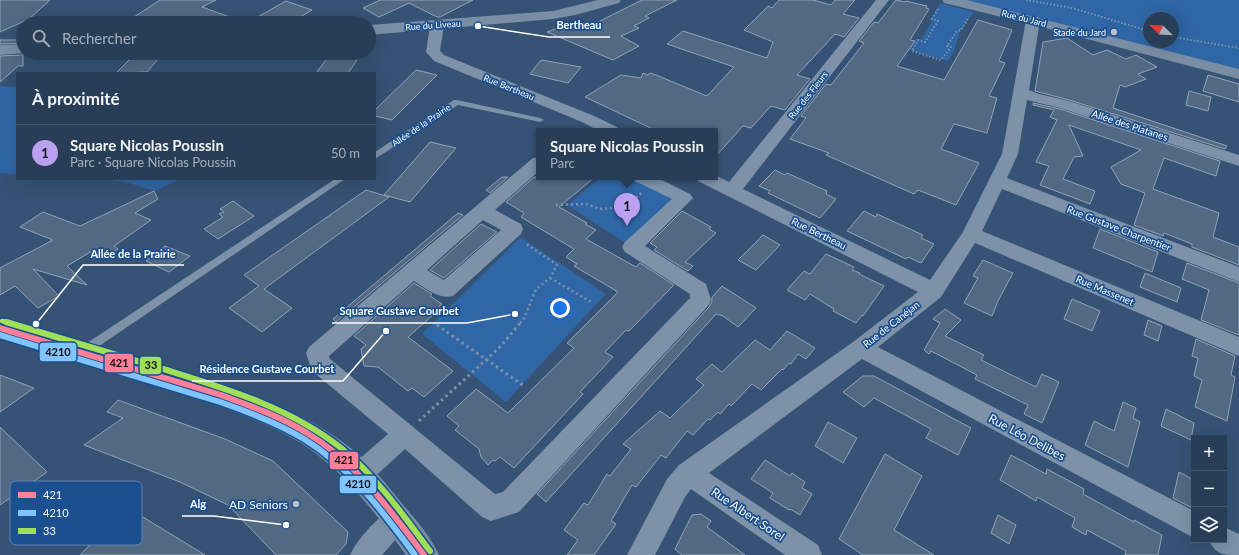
<!DOCTYPE html>
<html lang="fr">
<head>
<meta charset="utf-8">
<style>
  :root { --surface:#283e57; --page:#30455d; --text:#f1f3f6; --muted:#a5aeba; --line:#44576d; --accent:#bca0f2 }
  body { margin:0; font-family:Lato,sans-serif; background:var(--page); color:var(--text) }
  .controls { position:absolute; right:12px; bottom:12px; display:grid; overflow:hidden; border-radius:0px; box-shadow:0 4px 16px #0002 }
  .controls button { width:36px; height:36px; display:grid; place-items:center; padding:0; border:0; border-bottom:1px solid var(--line); background:var(--surface); color:var(--text); font:20px sans-serif }
  .compass { position:absolute; left:1143px; top:12px; width:36px; height:36px; border-radius:50%; background:var(--surface); box-shadow:0 4px 16px #0002; rotate:294deg }
  .you { position:absolute; left:560px; top:308px; width:14px; height:14px; margin:-10px; border:3px solid #fff; border-radius:50%; background:#1a73e8; box-shadow:0 0 0 6px #1a73e833 }
  .badge { display:grid; place-items:center; width:26px; height:26px; border-radius:50%; background:var(--accent); color:#111; font-size:13px; font-weight:700 }
  .pin { position:absolute; translate:-50% -33px; filter:drop-shadow(0 1px 2px #0008) }
  .pin::after { content:''; position:absolute; top:21px; width:14px; height:12px; background:inherit; clip-path:polygon(0 0,100% 0,50% 100%) }
  .popup { position:absolute; left:536px; top:128px; width:182px; height:52px; box-sizing:border-box; display:grid; place-content:center; border-radius:0px; background:var(--surface); filter:drop-shadow(0 1px 3px #0005); font-size:13px; white-space:nowrap; color:var(--muted) }
  .popup b { font-size:15px; color:var(--text) }
  .popup::after { content:''; position:absolute; left:50%; top:100%; margin-left:-8px; border:8px solid transparent; border-top-color:var(--surface) }
  .list { margin:0; padding:0; list-style:none }
  h2 { display:flex; justify-content:space-between; align-items:center; height:52px; margin:0; padding:0 16px; font-size:17px }
  h2 small { font-size:13px; font-weight:400; color:var(--muted) }
  .list li { display:grid; grid-template-columns:26px 1fr auto; gap:12px; align-items:center; box-sizing:border-box; height:56px; padding:0 16px; border-top:1px solid var(--line) }
  .list b { display:block; font-size:15px; white-space:nowrap }
  .list p { margin:0; font-size:13px; white-space:nowrap; color:var(--muted) }
  .list em { font-size:13px; font-style:normal; color:var(--muted) }
  .icon { flex:none; width:22px; height:22px; fill:none; stroke:currentColor; stroke-width:2; stroke-linecap:round; stroke-linejoin:round }
  .map { position:relative; flex:none; width:1239px; height:555px; overflow:hidden }
  .search { position:absolute; background:var(--surface); box-shadow:0 4px 16px #0002; left:16px; top:16px; width:360px; height:44px; display:flex; align-items:center; gap:10px; box-sizing:border-box; padding:0 14px; border-radius:22px; color:var(--muted); font-size:15px }
  .panel { position:absolute; background:var(--surface); box-shadow:0 4px 16px #0002; left:16px; top:72px; width:360px; height:108px; border-radius:0px }
  .map>svg:first-child { display:block }
  .green { fill:#2f66a5; fill-rule:evenodd }
  .building { fill:#526984; stroke:#92a2b6 }
  .lines { fill:none; stroke-linecap:round; stroke-linejoin:round }
  .path-far2 { stroke:#7d92a8; stroke-width:2; stroke-dasharray:1.5 2; stroke-linecap:butt }
  .path-far1 { stroke:#7d92a8; stroke-width:2.5; stroke-dasharray:2 3; stroke-linecap:butt }
  .path { stroke:#7d92a8; stroke-width:3; stroke-dasharray:2.5 3.5; stroke-linecap:butt }
  .lane { fill:#7d92a8; fill-rule:evenodd }
  .street { fill:#7d92a8; fill-rule:evenodd }
  .secondary { fill:#798da4; fill-rule:evenodd }
  .bus-1-casing { stroke:#1b4f8f; stroke-width:9 }
  .bus-2-casing { stroke:#1b4f8f; stroke-width:9 }
  .bus-3-far1-casing { stroke:#1b4f8f; stroke-width:8 }
  .bus-3-casing { stroke:#1b4f8f; stroke-width:9 }
  .bus-1 { stroke:#ff8098; stroke-width:6 }
  .bus-2 { stroke:#80c4ff; stroke-width:6 }
  .bus-3-far1 { stroke:#a1df59; stroke-width:4.5 }
  .bus-3 { stroke:#a1df59; stroke-width:6 }
  .poi-dot { fill:#b9c2ce; stroke:#1b4f8f; stroke-width:1.5 }
  .labels { text-anchor:middle; dominant-baseline:central; stroke-width:3.5; stroke-linejoin:round; paint-order:stroke }
  .far-street-label { font-size:9px; fill:#fff; stroke:#1b4f8f }
  .far-poi-label { font-size:9px; fill:#fff; stroke:#1b4f8f; text-anchor:end }
  .street-label { font-size:10px; fill:#fff; stroke:#1b4f8f }
  .near-street-label { font-size:12px; fill:#fff; stroke:#1b4f8f }
  .near-poi-label { font-size:12px; fill:#fff; stroke:#1b4f8f; text-anchor:end }
  .key { fill:#1b4f8f; stroke:#5f84b1; stroke-width:1 }
  .key-label { font-size:11px; fill:#fff }
  .leader { fill:none; stroke:#fff; stroke-width:1.5 }
  .callout-dot { fill:#fff; stroke:#1b4f8f; stroke-width:1.5 }
  .callout-label { font-size:11px; text-anchor:middle; font-weight:bold; fill:#fff; stroke:#1b4f8f; stroke-width:3.5; stroke-linejoin:round; paint-order:stroke }
  .line-badge { stroke:#1b4f8f; stroke-width:1.5 }
  .pale-badge-label { font-size:11px; text-anchor:middle; font-weight:bold; fill:#111 }
</style>
</head>
<body>
<div class="map">
<svg width="1239" height="555" viewBox="0 0 1239 555">
  <rect width="100%" height="100%" fill="#365274"/>
  <g class="green">
    <path d="M949 0H1239V74ZM1149 18H1173V42H1149Z"/>
    <polygon points="940,3 974,12 960,32 954,51 948,61 909,50 916,39 922,39 932,21 930,20"/>
    <polygon points="0,86 17,87 17,174 0,173"/>
    <polygon points="602,177 641,177 684,198 632,247 567,205"/>
    <polygon points="102,179 180,179 155,191 126,182"/>
    <polygon points="522,238 606,294 506,402 422,334 519,239"/>
  </g>
  <g class="building">
    <polygon points="0,0 50,0 29,19 0,32"/>
    <polygon points="160,0 216,0 202,7 241,21 241,23 135,23 141,18 134,17"/>
    <polygon points="380,0 473,0 440,17 437,17 409,3 379,17 363,8"/>
    <polygon points="642,0 677,0 645,16 649,18 634,26 639,28 621,36 639,46 613,60 547,32 575,22 582,27 592,23 594,24"/>
    <polygon points="779,0 813,0 831,5 835,0 855,0 843,14 859,18 844,37 835,34 797,75 810,79 785,110 771,106 751,128 743,126 715,157 715,131 657,131 585,97 621,75 641,78 643,73 647,75 651,73 707,96 734,67 667,44 683,31 767,58 773,42 744,30 768,6 772,8"/>
    <polygon points="896,0 905,2 906,1 927,6 926,8 929,9 910,40 915,41 897,66 944,80 978,20 1012,30 999,61 1005,63 989,96 997,98 987,133 954,124 941,149 979,163 956,205 918,190 914,194 826,155 829,153 790,139 806,118 801,116 826,84 831,85 864,43 859,41 874,22 878,23"/>
    <polygon points="286,1 312,10 290,23 247,23"/>
    <polygon points="1067,38 1093,55 1107,50 1126,59 1136,55 1157,67 1138,74 1146,79 1125,87 1120,85 1113,108 1227,146 1225,149 1069,100 1035,91 1043,42"/>
    <polygon points="0,40 23,40 23,43 0,44"/>
    <polygon points="331,53 362,53 348,73 316,73"/>
    <polygon points="23,55 23,66 18,66 0,82 0,56"/>
    <polygon points="138,56 161,56 147,72 116,73 132,57"/>
    <polygon points="541,60 581,67 568,83 530,74"/>
    <polygon points="416,70 437,75 392,120 375,116 375,110"/>
    <polygon points="1208,75 1239,84 1239,102 1203,91"/>
    <polygon points="1189,91 1211,97 1208,111 1186,105"/>
    <polygon points="1033,103 1060,109 1220,161 1216,176 1164,158 1153,189 1219,213 1213,237 1239,247 1239,265 1192,247 1192,244 1164,233 1163,236 1134,225 1145,193 1121,184 1111,167 1141,150 1069,125 1083,156 1074,157 1063,179 1095,191 1090,204 1040,185 1049,166 1036,162 1057,120 1050,117 1054,110 1033,105"/>
    <polygon points="430,142 456,148 410,202 384,195"/>
    <polygon points="775,170 785,175 787,173 827,191 826,194 836,199 820,218 768,193 770,191 759,186"/>
    <polygon points="502,177 508,177 490,193 486,190"/>
    <polygon points="534,177 595,177 559,207 587,223 585,224 596,230 586,239 636,267 640,263 674,285 629,331 626,330 605,352 613,357 580,392 583,394 514,468 500,457 495,461 493,460 488,465 481,457 479,449 455,430 459,426 447,416 476,389 508,413 574,348 567,343 618,292 574,266 577,264 566,257 574,249 521,217 524,213 506,202"/>
    <polygon points="366,190 389,197 264,289 292,308 262,332 229,308 259,286 244,275"/>
    <polygon points="154,191 158,199 135,213 151,220 114,246 118,249 102,258 92,251 67,266 87,285 33,269 59,296 38,308 15,286 0,295 0,268 53,240 20,227 43,212 80,226"/>
    <polygon points="233,201 254,216 218,239 204,229 223,217 219,214 224,212 220,209"/>
    <polygon points="682,211 711,227 709,229 716,233 685,262 693,266 688,271 654,250 657,247 650,243"/>
    <polygon points="864,211 876,217 877,214 923,235 921,238 934,244 921,263 908,257 906,259 847,231"/>
    <polygon points="458,213 463,215 336,322 333,319"/>
    <polygon points="481,224 497,232 444,278 430,270"/>
    <polygon points="1100,229 1158,252 1152,272 1093,248"/>
    <polygon points="763,235 780,245 756,270 738,260"/>
    <polygon points="165,246 190,256 169,272 146,261"/>
    <polygon points="826,254 854,267 852,270 860,273 859,274 884,286 863,316 862,315 856,323 833,311 834,309 810,294 805,300 787,290 804,271 810,274"/>
    <polygon points="983,260 1013,273 998,301 992,316 964,303 978,278 973,276"/>
    <polygon points="1187,263 1239,283 1239,335 1201,320 1209,290 1182,279"/>
    <polygon points="1145,273 1181,288 1177,302 1140,287"/>
    <polygon points="414,283 432,294 430,296 442,304 430,314 432,316 408,337 453,371 424,397 412,388 408,391 378,367 364,366 361,349 366,345 354,336"/>
    <polygon points="722,286 756,308 738,327 723,316 716,314 546,502 537,494 709,307 712,301 712,297"/>
    <polygon points="1072,299 1100,311 1092,331 1064,319"/>
    <polygon points="945,309 961,320 945,336 984,355 981,360 1036,387 1042,374 1059,382 1042,423 1024,414 1028,405 975,379 977,375 931,351 929,354 924,350 940,323 933,319"/>
    <polygon points="1148,320 1162,326 1158,341 1144,335"/>
    <polygon points="787,331 815,348 806,359 798,354 791,364 789,363 783,370 782,369 761,390 752,384 731,406 729,404 720,414 718,412 710,420 708,419 693,435 687,431 666,458 661,455 636,487 632,485 611,521 616,524 594,555 567,555 578,540 564,530 584,503 588,505 607,474 610,476 631,449 623,444 660,411 670,418 704,385 696,379 712,364 722,372 755,340 770,350"/>
    <polygon points="1196,339 1235,356 1231,375 1235,377 1227,421 1195,407 1202,380 1194,376 1198,358 1192,356"/>
    <polygon points="0,375 34,388 0,412"/>
    <polygon points="863,376 874,376 971,428 958,455 926,438 931,429 874,398 864,407 843,392"/>
    <polygon points="118,400 225,439 273,461 348,532 346,544 336,555 276,555 228,505 180,482 84,445 123,418 107,412"/>
    <polygon points="1123,402 1136,408 1133,418 1140,422 1128,467 1085,445 1094,421 1114,431"/>
    <polygon points="1166,409 1194,423 1191,440 1161,426"/>
    <polygon points="828,422 857,438 843,463 815,446"/>
    <polygon points="0,427 47,472 0,505"/>
    <polygon points="885,454 922,476 894,530 934,555 863,555 839,539"/>
    <polygon points="1011,455 1046,474 1047,469 1084,489 1083,494 1134,522 1134,520 1162,535 1158,555 1125,555 1126,551 1087,530 1086,535 1072,527 1075,518 1037,497 1036,501 1000,480"/>
    <polygon points="765,460 790,476 792,473 805,482 802,488 812,494 800,515 790,509 789,510 770,498 773,493 751,479"/>
    <polygon points="1179,472 1194,480 1194,509 1173,498"/>
    <polygon points="133,511 205,555 80,555 119,515 125,519"/>
    <polygon points="701,514 711,521 707,527 745,555 682,555 675,549 692,515"/>
    <polygon points="998,515 1016,525 1009,544 991,533"/>
  </g>
  <g class="lines">
    <g class="path-far2">
      <polyline points="1026,0 1072,8 1149,31"/>
      <polyline points="938,9 932,19 938,21 925,42 918,40 912,51 941,60 951,47 947,46 957,31 961,30 969,17"/>
      <polyline points="1173,37 1239,48"/>
    </g>
    <g class="path-far1">
      <polyline points="556,205 586,204 600,209 627,207 641,193"/>
      <polyline points="550,278 593,303"/>
      <polyline points="520,323 524,319 536,289 550,278 557,265 525,243"/>
    </g>
    <g class="path">
      <polyline points="437,325 524,386"/>
      <polyline points="419,421 501,346 521,322"/>
    </g>
    <g class="lane">
      <polygon points="454,100 457,100 540,118 544,120 540,122 458,105 375,159 375,152"/>
      <polygon points="335,179 345,179 86,355 82,357 78,355 77,352 78,349"/>
    </g>
    <g class="street">
      <polygon points="876,0 889,0 743,189 930,280 963,232 1002,154 1026,20 1028,17 1038,17 1040,20 1029,90 1039,94 1069,101 1239,155 1239,166 1060,108 1027,100 1018,154 1007,178 1239,267 1239,282 1002,189 982,231 1239,337 1239,356 975,243 941,297 878,347 1194,511 1194,538 862,359 709,473 818,545 822,555 785,555 691,489 685,497 655,555 627,555 667,479 679,465 853,342 918,292 698,181 695,177 715,177 715,175 729,182"/>
      <polygon points="437,21 442,22 444,25 440,51 444,55 594,116 617,127 619,131 599,131 582,122 434,61 426,52 430,25 432,22"/>
      <path d="M539 157V171L495 210 521 224 523 229 521 234 453 296C439 300 426 288 414 281L329 356 330 359 495 494 503 492 690 298V294L625 252 622 247 625 242 672 199 635 181 632 177H656L690 194 693 198 645 246 706 284 711 300 708 306 519 512 491 521 482 517 405 449 368 483 359 487 350 483 346 475 350 467 388 434 312 371 306 353 309 347 533 158ZM483 220 501 230 444 280 427 270Z"/>
      <path d="M397 506 406 510 410 519 406 528 382 555H350C357 539 381 513 397 506Z"/>
      <path d="M1224 527 1239 534V555C1223 555 1216 555 1209 540H1224Z"/>
    </g>
    <g class="secondary">
      <polygon points="598,0 621,0 619,3 575,15 553,19 369,35 369,25 553,11"/>
      <polygon points="942,0 967,0 1239,69 1239,79 1030,24 944,3"/>
      <polygon points="23,44 23,53 26,53 0,55 0,45"/>
      <path d="M0 319C62 336 124 354 186 373 236 389 287 405 331 434 360 452 383 479 404 506 417 521 431 537 439 555H406C379 518 351 480 314 452 284 430 247 416 212 404L0 337Z"/>
    </g>
    <g class="bus-1-casing">
      <path id="bus-1" d="M0 328 221 395C250 406 280 416 307 433 356 462 390 510 424 555"/>
    </g>
    <g class="bus-2-casing">
      <path id="bus-2" d="M0 335 220 402C249 412 278 423 304 439 350 467 383 512 415 555"/>
    </g>
    <g class="bus-3-far1-casing">
      <polyline id="bus-3-far1" points="2,321 9,323"/>
    </g>
    <g class="bus-3-casing">
      <path id="bus-3" d="M6 322C56 337 107 352 157 367 220 387 288 406 341 448 377 477 403 515 430 551"/>
    </g>
    <use href="#bus-1" class="bus-1"/>
    <use href="#bus-2" class="bus-2"/>
    <use href="#bus-3-far1" class="bus-3-far1"/>
    <use href="#bus-3" class="bus-3"/>
  </g>
  <g class="poi-dot">
    <circle cx="1114" cy="32" r="4"/>
    <circle cx="296" cy="504" r="4"/>
  </g>
  <g class="labels">
    <g class="far-street-label">
      <text transform="translate(1024 18) rotate(14)">Rue du Jard</text>
      <text transform="translate(433 25) rotate(-4)">Rue du Liveau</text>
      <text transform="translate(509 87) rotate(22)">Rue Bertheau</text>
      <text transform="translate(808 95) rotate(-52)">Rue des Fleurs</text>
      <text transform="translate(421 125) rotate(-34)">Allée de la Prairie</text>
    </g>
    <g class="far-poi-label">
      <text x="1106" y="32">Stade du Jard</text>
    </g>
    <g class="street-label">
      <text transform="translate(1130 125) rotate(18)">Allée des Platanes</text>
      <text transform="translate(1119 228) rotate(21)">Rue Gustave Charpentier</text>
      <text transform="translate(819 233) rotate(26)">Rue Bertheau</text>
      <text transform="translate(1105 290) rotate(23)">Rue Massenet</text>
      <text transform="translate(891 324) rotate(-38)">Rue de Canéjan</text>
    </g>
    <g class="near-street-label">
      <text transform="translate(1027 437) rotate(28)">Rue Léo Delibes</text>
      <text transform="translate(748 514) rotate(34)">Rue Albert Sorel</text>
    </g>
    <g class="near-poi-label">
      <text x="288" y="504">AD Seniors</text>
    </g>
  </g>
  <rect x="10" y="481" width="132" height="64" rx="6" class="key"/>
  <rect x="18" y="492" width="18" height="6" fill="#ff8098"/>
  <rect x="18" y="510" width="18" height="6" fill="#80c4ff"/>
  <rect x="18" y="528" width="18" height="6" fill="#a1df59"/>
  <g class="key-label">
    <text x="43" y="499">421</text>
    <text x="43" y="517">4210</text>
    <text x="43" y="535">33</text>
  </g>
  <path class="leader" d="M478 26L549 37H610M36 324L83 265H184M515 314L467 323H332M386 331L343 381H192M286 525L214 516H182"/>
  <g class="callout-dot">
    <circle cx="478" cy="26" r="4"/>
    <circle cx="36" cy="324" r="4"/>
    <circle cx="515" cy="314" r="4"/>
    <circle cx="386" cy="331" r="4"/>
    <circle cx="286" cy="525" r="4"/>
  </g>
  <g class="callout-label">
    <text x="579" y="29">Bertheau</text>
    <text x="133" y="258">Allée de la Prairie</text>
    <text x="399" y="315">Square Gustave Courbet</text>
    <text x="267" y="373">Résidence Gustave Courbet</text>
    <text x="198" y="508">Alg</text>
  </g>
  <g class="line-badge">
    <rect x="39" y="342" width="38" height="20" rx="4" fill="#80c4ff"/>
    <rect x="104" y="353" width="30" height="20" rx="4" fill="#ff8098"/>
    <rect x="139" y="356" width="23" height="19" rx="4" fill="#a1df59"/>
    <rect x="329" y="451" width="30" height="19" rx="4" fill="#ff8098"/>
    <rect x="339" y="475" width="38" height="19" rx="4" fill="#80c4ff"/>
  </g>
  <g class="pale-badge-label">
    <text x="58" y="356">4210</text>
    <text x="119" y="367">421</text>
    <text x="151" y="369">33</text>
    <text x="344" y="464">421</text>
    <text x="358" y="488">4210</text>
  </g>
</svg>
<div class="controls">
<button>+</button>
<button>−</button>
<button><svg class="icon" aria-label="layers" viewBox="0 0 24 24"><path d="M12 4l9 5-9 5-9-5zM3 14l9 5 9-5"/></svg></button>
</div>
<svg class="compass" viewBox="-18 -18 36 36"><path d="M0-13l5 13h-10z" fill="#e53935"/><path d="M0 13l5-13h-10z" fill="#a5aeba"/></svg>
<div class="you"></div>
<div class="pin badge" style="left:627px;top:226px">1</div>
<div class="popup"><b>Square Nicolas Poussin</b>Parc</div>
<div class="search"><svg class="icon" aria-label="search" viewBox="0 0 24 24"><circle cx="10" cy="10" r="6"/><path d="M15 15l6 6"/></svg>Rechercher</div>
<section class="panel">
<h2>À proximité<small></small></h2>
<ul class="list">
<li><span class="badge">1</span><div><b>Square Nicolas Poussin</b><p>Parc · Square Nicolas Poussin</p></div><em>50 m</em></li>
</ul>
</section>
</div>
</body>
</html>
